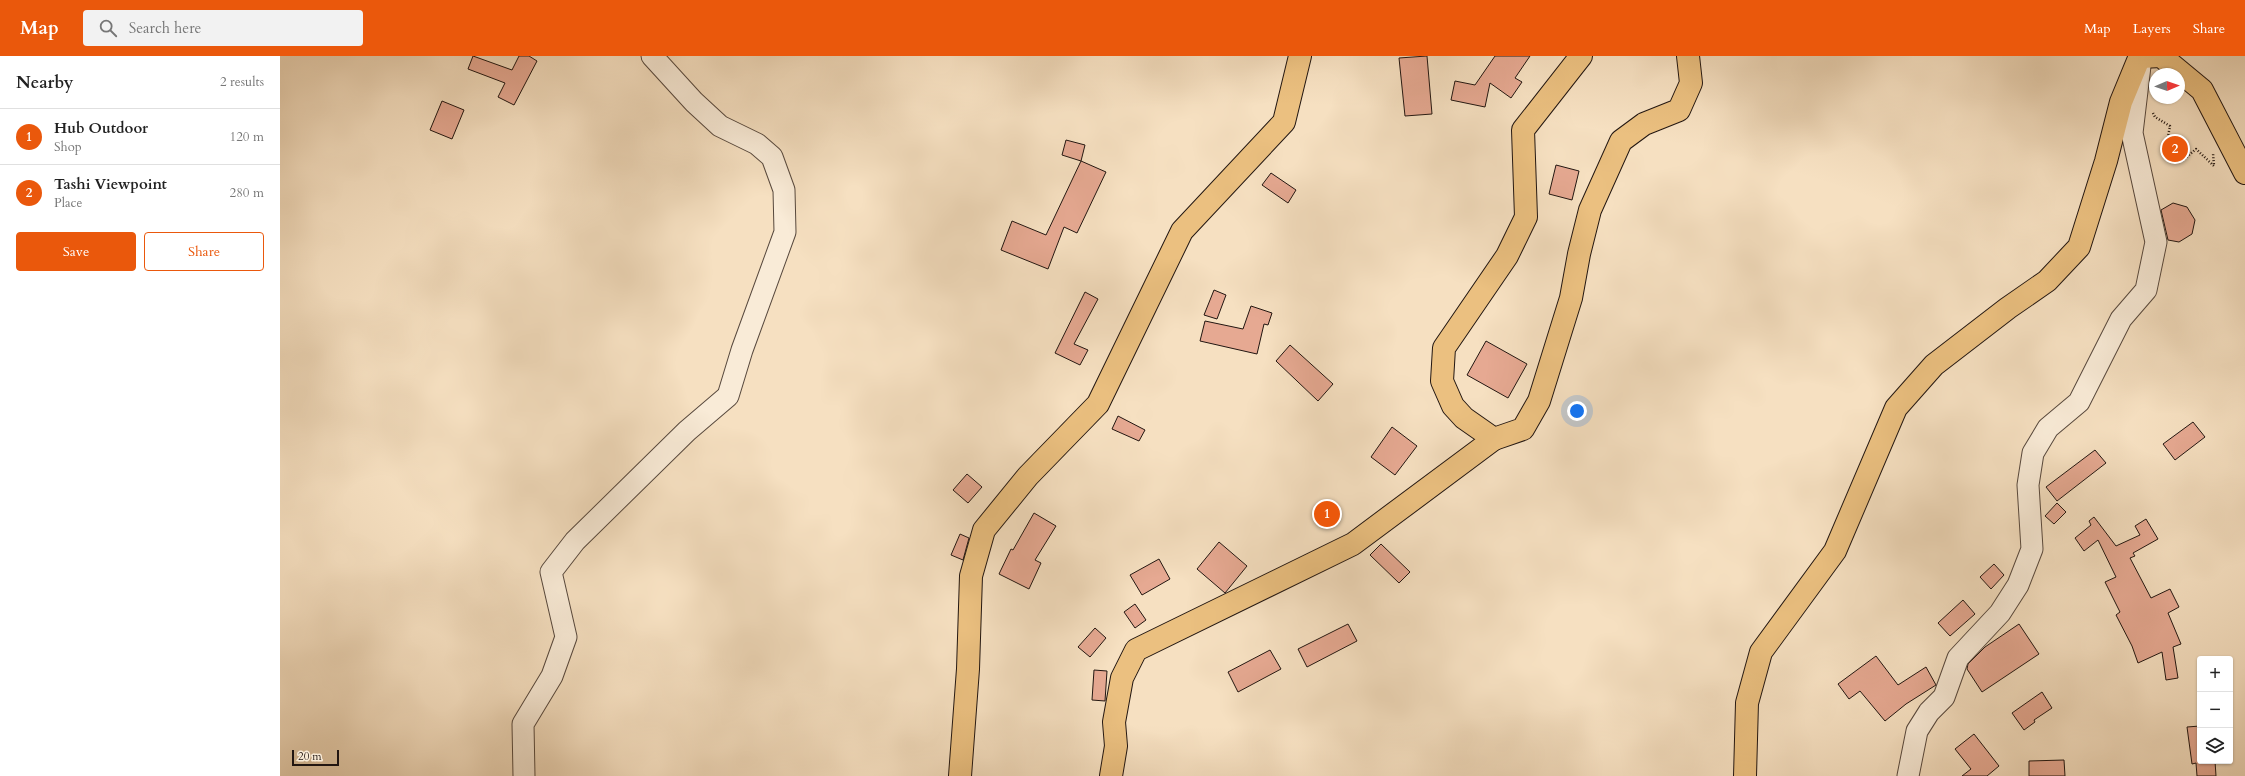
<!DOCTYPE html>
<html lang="en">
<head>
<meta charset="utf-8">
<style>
  :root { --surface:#fff; --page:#f2f2f2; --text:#222; --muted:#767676; --line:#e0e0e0; --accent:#ea580c }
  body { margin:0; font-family:Cardo,serif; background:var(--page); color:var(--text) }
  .controls { position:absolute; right:12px; bottom:12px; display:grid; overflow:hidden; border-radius:4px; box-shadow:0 1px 3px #0004 }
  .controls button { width:36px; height:36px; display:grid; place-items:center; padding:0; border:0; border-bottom:1px solid var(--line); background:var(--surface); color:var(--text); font:20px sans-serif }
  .compass { position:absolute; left:1869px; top:12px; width:36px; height:36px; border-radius:50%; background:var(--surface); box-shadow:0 1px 3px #0004; rotate:88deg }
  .scale { position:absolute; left:12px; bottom:10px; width:47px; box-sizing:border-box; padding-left:4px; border:2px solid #221611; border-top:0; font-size:11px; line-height:14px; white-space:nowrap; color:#221611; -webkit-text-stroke:3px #f9ebd7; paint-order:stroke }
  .you { position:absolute; left:1297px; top:355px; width:14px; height:14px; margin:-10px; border:3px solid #fff; border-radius:50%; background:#1a73e8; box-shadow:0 0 0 6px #1a73e833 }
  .badge { display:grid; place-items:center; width:26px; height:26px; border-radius:50%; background:var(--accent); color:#fff; font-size:13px; font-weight:700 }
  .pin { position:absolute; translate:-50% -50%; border:2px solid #fff; box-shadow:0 1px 4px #0006 }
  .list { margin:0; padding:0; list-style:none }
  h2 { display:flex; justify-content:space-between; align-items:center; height:52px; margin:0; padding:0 16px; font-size:17px }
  h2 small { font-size:13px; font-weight:400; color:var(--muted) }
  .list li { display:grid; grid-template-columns:26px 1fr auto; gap:12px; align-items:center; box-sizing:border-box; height:56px; padding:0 16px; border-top:1px solid var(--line) }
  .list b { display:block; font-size:15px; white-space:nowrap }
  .list p { margin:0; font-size:13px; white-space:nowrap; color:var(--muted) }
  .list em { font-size:13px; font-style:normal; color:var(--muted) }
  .actions { display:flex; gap:8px; padding:12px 16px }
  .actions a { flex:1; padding:9px 0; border:1px solid var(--accent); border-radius:4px; text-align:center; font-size:14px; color:var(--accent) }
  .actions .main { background:var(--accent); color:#fff }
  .icon { flex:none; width:22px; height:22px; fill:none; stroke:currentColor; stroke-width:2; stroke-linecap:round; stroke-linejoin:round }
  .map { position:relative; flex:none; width:1965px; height:720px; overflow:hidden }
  header { display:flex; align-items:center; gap:24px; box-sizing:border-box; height:56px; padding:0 20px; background:var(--accent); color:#fff }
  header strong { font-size:19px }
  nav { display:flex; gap:22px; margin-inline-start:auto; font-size:14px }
  .search { width:280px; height:36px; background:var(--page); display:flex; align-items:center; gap:10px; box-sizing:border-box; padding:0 14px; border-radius:4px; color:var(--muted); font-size:15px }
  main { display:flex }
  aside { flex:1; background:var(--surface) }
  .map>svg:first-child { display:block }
  .building { fill:#e6a992; stroke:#221611 }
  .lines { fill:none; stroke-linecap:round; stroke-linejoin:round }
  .minor-casing { stroke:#57483d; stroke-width:23 }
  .major-casing { stroke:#221611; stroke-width:24 }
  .highway-casing { stroke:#221611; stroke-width:24 }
  .path { stroke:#221611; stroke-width:2.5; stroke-dasharray:1 2; stroke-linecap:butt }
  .minor { stroke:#f9ebd7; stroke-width:21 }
  .major { stroke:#ebc080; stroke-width:22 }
  .highway { stroke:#ebc080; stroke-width:22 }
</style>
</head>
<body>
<header>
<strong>Map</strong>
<div class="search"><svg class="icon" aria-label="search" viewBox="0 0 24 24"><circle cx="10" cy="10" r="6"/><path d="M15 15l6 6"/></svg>Search here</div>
<nav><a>Map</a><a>Layers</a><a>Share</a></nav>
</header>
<main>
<aside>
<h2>Nearby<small>2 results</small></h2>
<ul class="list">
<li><span class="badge">1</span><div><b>Hub Outdoor</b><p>Shop</p></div><em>120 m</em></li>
<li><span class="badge">2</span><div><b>Tashi Viewpoint</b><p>Place</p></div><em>280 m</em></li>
</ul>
<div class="actions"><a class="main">Save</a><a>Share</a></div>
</aside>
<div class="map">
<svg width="1965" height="720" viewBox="0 0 1965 720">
  <rect width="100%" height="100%" fill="#f6e0c1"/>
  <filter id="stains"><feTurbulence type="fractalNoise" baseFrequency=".005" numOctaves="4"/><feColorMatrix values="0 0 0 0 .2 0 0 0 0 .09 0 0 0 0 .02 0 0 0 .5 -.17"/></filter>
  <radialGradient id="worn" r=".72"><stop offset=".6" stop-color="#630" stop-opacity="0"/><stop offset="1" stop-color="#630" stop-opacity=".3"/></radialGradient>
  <g class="building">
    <polygon points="193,0 232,14 239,0 249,0 257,5 234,49 218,41 225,27 188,13"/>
    <polygon points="1147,0 1152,58 1125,60 1119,2"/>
    <polygon points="1215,0 1250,0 1235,22 1242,26 1231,42 1210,27 1205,51 1171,44 1175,25 1195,29"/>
    <polygon points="162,45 184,54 172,83 150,74"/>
    <polygon points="786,84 805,89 801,105 782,99"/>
    <polygon points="801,105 826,116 797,177 784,171 768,213 721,194 732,165 766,179"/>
    <polygon points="1276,109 1299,115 1292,144 1269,138"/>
    <polygon points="991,117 1016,134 1008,147 982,129"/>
    <polygon points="1893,147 1907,151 1915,164 1912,178 1899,186 1888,184 1881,154"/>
    <polygon points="934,234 946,239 937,263 924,259"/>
    <polygon points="805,236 818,243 794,288 808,294 800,309 775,297"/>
    <polygon points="971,250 992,257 988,269 984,268 977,298 920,285 925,265 963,273"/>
    <polygon points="1206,285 1247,308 1228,342 1187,319"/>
    <polygon points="1010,289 1053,328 1038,345 996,305"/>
    <polygon points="838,360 865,374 859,385 832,373"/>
    <polygon points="1913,366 1925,381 1895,404 1883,388"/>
    <polygon points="1112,371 1137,390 1115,419 1091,401"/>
    <polygon points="1815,394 1826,407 1777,445 1766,431"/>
    <polygon points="687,418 702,431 688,447 673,434"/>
    <polygon points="1777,447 1786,456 1774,468 1765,460"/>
    <polygon points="754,457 776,470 755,504 761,507 749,533 719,518 731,493 733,494"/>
    <polygon points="1814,461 1836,490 1860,479 1855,470 1866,463 1878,483 1853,497 1855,500 1850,502 1871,542 1890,533 1899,551 1888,557 1901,588 1893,591 1898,622 1886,624 1882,596 1858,607 1852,590 1836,559 1840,556 1825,526 1836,521 1818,484 1804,495 1795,482 1811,469 1809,465"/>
    <polygon points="680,478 689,482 683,504 671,499"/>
    <polygon points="939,486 967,510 945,537 917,513"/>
    <polygon points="1101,488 1130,516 1119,527 1090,499"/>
    <polygon points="879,503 890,523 862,539 850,519"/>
    <polygon points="1714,508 1724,519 1711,533 1700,521"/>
    <polygon points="1683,544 1695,558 1670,580 1658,567"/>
    <polygon points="855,548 866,564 855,572 844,556"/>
    <polygon points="1068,568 1077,585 1027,611 1018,593"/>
    <polygon points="1739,568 1759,598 1702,636 1687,613 1688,608 1705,591"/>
    <polygon points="815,572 826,582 810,601 798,591"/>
    <polygon points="990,594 1001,613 958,636 948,616"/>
    <polygon points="1596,600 1618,629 1646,611 1656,629 1626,648 1605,665 1580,635 1569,643 1558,628"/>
    <polygon points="814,614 827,615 825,645 812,644"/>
    <polygon points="1762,636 1772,652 1754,664 1755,666 1744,674 1732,657"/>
    <polygon points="1920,670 1920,705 1935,705 1936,720 1917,720 1916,707 1912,708 1907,671"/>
    <polygon points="1694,678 1719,710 1707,720 1682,720 1691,713 1675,693"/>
    <polygon points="1784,704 1785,720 1749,720 1749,705"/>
  </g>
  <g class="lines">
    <g class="minor-casing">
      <g id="minor">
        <polyline points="244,720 243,668 272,620 286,581 271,516 295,485 407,375 448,340 462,294 505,176 504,134 492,101 477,88 440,70 414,46 372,0"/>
        <polyline points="1628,720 1637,675 1649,656 1664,641 1678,602 1720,557 1738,529 1752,493 1748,429 1753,397 1768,372 1799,346 1841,263 1866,234 1876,186 1852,77 1860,10"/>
      </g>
    </g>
    <g class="major-casing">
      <polyline id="major" points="831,720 836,690 834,666 842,622 856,594 1073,488 1214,383"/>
    </g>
    <g class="highway-casing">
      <g id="highway">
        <polyline points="1301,0 1243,74 1246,161 1227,200 1164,292 1162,325 1173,350 1184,362 1214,383 1243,373 1259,345 1291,242 1299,198 1310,154 1341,85 1364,68 1399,54 1411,27 1408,0"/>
        <polyline points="1861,1 1881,0 1922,34 1965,117"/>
        <polyline points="680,720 688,613 691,520 704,474 748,420 818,348 902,175 1004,66 1020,0"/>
        <polyline points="1465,720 1467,647 1481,596 1555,495 1616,352 1654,309 1728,252 1767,225 1799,191 1826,105 1841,46 1860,0"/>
      </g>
    </g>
    <g class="path">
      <polyline points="1873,57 1875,61 1890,70 1885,96"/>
      <polyline points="1902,105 1916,93 1934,110 1933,97"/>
    </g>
    <use href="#minor" class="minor"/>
    <use href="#major" class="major"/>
    <use href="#highway" class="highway"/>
  </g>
  <rect width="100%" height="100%" filter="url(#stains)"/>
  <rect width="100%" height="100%" fill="url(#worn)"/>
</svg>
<div class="controls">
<button>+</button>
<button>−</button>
<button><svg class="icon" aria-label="layers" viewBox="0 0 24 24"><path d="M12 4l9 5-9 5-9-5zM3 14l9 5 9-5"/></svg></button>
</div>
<svg class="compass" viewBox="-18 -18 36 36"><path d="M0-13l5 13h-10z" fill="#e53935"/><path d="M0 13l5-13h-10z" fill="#767676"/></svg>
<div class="scale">20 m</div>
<div class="you"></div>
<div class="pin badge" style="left:1047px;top:458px">1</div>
<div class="pin badge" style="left:1895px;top:93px">2</div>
</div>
</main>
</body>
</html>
